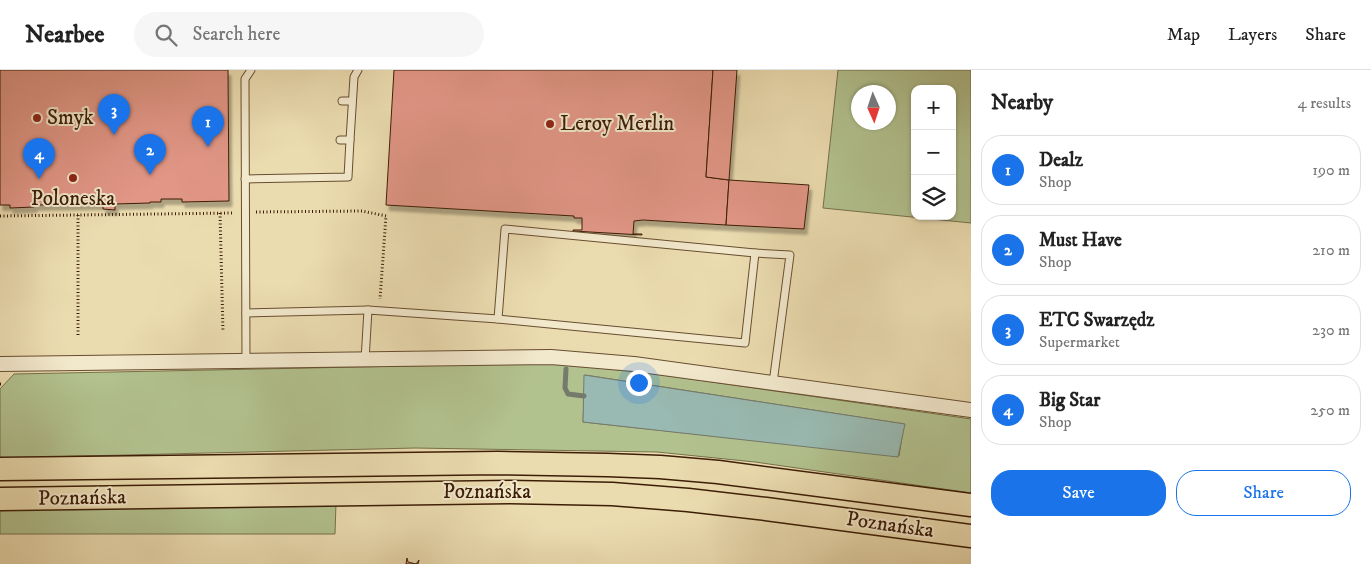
<!DOCTYPE html>
<html lang="en">
<head>
<meta charset="utf-8">
<style>
  :root { --surface:#fff; --page:#f6f6f6; --text:#222; --muted:#767676; --line:#e0e0e0; --accent:#1a73e8 }
  body { margin:0; font-family:"IM FELL DW Pica",serif; background:var(--page); color:var(--text) }
  .controls { position:absolute; right:15px; top:15px; display:grid; overflow:hidden; border-radius:10px; box-shadow:0 1px 4px #0004 }
  .controls button { width:45px; height:45px; display:grid; place-items:center; padding:0; border:0; border-bottom:1px solid var(--line); background:var(--surface); color:var(--text); font:25px sans-serif }
  .compass { position:absolute; left:851px; top:15px; width:45px; height:45px; border-radius:50%; background:var(--surface); box-shadow:0 1px 4px #0004; rotate:177deg }
  .you { position:absolute; left:638px; top:312px; width:18px; height:18px; margin:-12px; border:4px solid #fff; border-radius:50%; background:#1a73e8; box-shadow:0 0 0 8px #1a73e833 }
  .badge { display:grid; place-items:center; width:32px; height:32px; border-radius:50%; background:var(--accent); color:#fff; font-size:16px; font-weight:700 }
  .pin { position:absolute; translate:-50% -41px; filter:drop-shadow(0 1px 2px #0008) }
  .pin::after { content:''; position:absolute; top:26px; width:18px; height:15px; background:inherit; clip-path:polygon(0 0,100% 0,50% 100%) }
  .list { margin:0; padding:0; list-style:none }
  h2 { display:flex; justify-content:space-between; align-items:center; height:65px; margin:0; padding:0 20px; font-size:21px }
  h2 small { font-size:16px; font-weight:400; color:var(--muted) }
  .list li { display:grid; grid-template-columns:32px 1fr auto; gap:15px; align-items:center; box-sizing:border-box; height:70px; margin:0 10px 10px; padding:0 10px; border:1px solid var(--line); border-radius:20px }
  .list b { display:block; font-size:19px; white-space:nowrap }
  .list p { margin:0; font-size:16px; white-space:nowrap; color:var(--muted) }
  .list em { font-size:16px; font-style:normal; color:var(--muted) }
  .actions { display:flex; gap:10px; padding:15px 20px }
  .actions a { flex:1; padding:11px 0; border:1px solid var(--accent); border-radius:20px; text-align:center; font-size:18px; color:var(--accent) }
  .actions .main { background:var(--accent); color:#fff }
  .icon { flex:none; width:28px; height:28px; fill:none; stroke:currentColor; stroke-width:2; stroke-linecap:round; stroke-linejoin:round }
  .map { position:relative; flex:none; width:971px; height:494px; overflow:hidden }
  header { display:flex; align-items:center; gap:30px; box-sizing:border-box; height:70px; padding:0 25px; background:var(--surface); border-bottom:1px solid var(--line) }
  header strong { font-size:24px }
  nav { display:flex; gap:28px; margin-inline-start:auto; font-size:18px }
  .search { width:350px; height:45px; background:var(--page); display:flex; align-items:center; gap:12px; box-sizing:border-box; padding:0 18px; border-radius:28px; color:var(--muted); font-size:19px }
  main { display:flex }
  aside { flex:1; background:var(--surface) }
  .map>svg:first-child { display:block }
  .green { fill:#b2c28f; stroke:#77704a; fill-rule:evenodd }
  .water { fill:#99bab2; stroke:#747b6d }
  .lines { fill:none; stroke-linecap:round; stroke-linejoin:round }
  .stream { stroke:#747b6d; stroke-width:5 }
  .building { fill:#e19686; stroke:#3c1d06; filter:url(#shadow) }
  .lane-casing { stroke:#684d30; stroke-width:9 }
  .street-casing { stroke:#684d30; stroke-width:16 }
  .primary-casing { stroke:#3c1d06; stroke-width:25 }
  .path { stroke:#3c1d06; stroke-width:3; stroke-dasharray:1 2.5; stroke-linecap:butt }
  .lane { stroke:#f2e8cc; stroke-width:7 }
  .street { stroke:#f2e8cc; stroke-width:14 }
  .primary { stroke:#ebdcb0; stroke-width:22 }
  .poi-dot { fill:#8f2418; stroke:#f2e8cc; stroke-width:2 }
  .labels { text-anchor:middle; dominant-baseline:central; stroke-width:4; stroke-linejoin:round; paint-order:stroke }
  .poi-label { font-size:21px; fill:#3c1d06; stroke:#f2e8cc; text-anchor:start }
  .street-label { font-size:21px; fill:#3c1d06; stroke:#f2e8cc }
</style>
</head>
<body>
<header>
<strong>Nearbee</strong>
<div class="search"><svg class="icon" aria-label="search" viewBox="0 0 24 24"><circle cx="10" cy="10" r="6"/><path d="M15 15l6 6"/></svg>Search here</div>
<nav><a>Map</a><a>Layers</a><a>Share</a></nav>
</header>
<main>
<div class="map">
<svg width="971" height="494" viewBox="0 0 971 494">
  <defs>
    <filter id="shadow"><feDropShadow dx="3" dy="5.5" stdDeviation="1" flood-color="#0004"/></filter>
  </defs>
  <rect width="100%" height="100%" fill="#ebdcb0"/>
  <filter id="stains"><feTurbulence type="fractalNoise" baseFrequency=".004" numOctaves="4"/><feColorMatrix values="0 0 0 0 .2 0 0 0 0 .09 0 0 0 0 .02 0 0 0 .5 -.17"/></filter>
  <radialGradient id="worn" r=".72"><stop offset=".6" stop-color="#630" stop-opacity="0"/><stop offset="1" stop-color="#630" stop-opacity=".3"/></radialGradient>
  <g class="green">
    <path d="M838 0H971V153L823 138ZM915 19H952V146H915ZM858 22H888V52H858Z"/>
    <path d="M554 293 656 304 971 349V423L755 392 657 382 415 378 0 388V319L14 304ZM585 305 904 354 899 386 583 352Z"/>
    <polygon points="336,433 335,464 0,464 0,439"/>
  </g>
  <polygon class="water" points="584,305 905,354 898,387 583,352"/>
  <g class="lines">
    <polyline class="stream" points="566,299 565,318 568,324 584,326"/>
  </g>
  <g class="building">
    <polygon points="0,0 228,0 229,131 182,132 182,129 161,129 161,132 150,132 150,133 115,134 115,140 103,139 103,134 34,135 34,137 10,138 10,135 0,135"/>
    <polygon points="394,0 713,0 706,107 729,110 726,155 643,150 634,151 633,164 642,164 642,165 573,161 573,160 582,160 582,148 574,148 574,146 386,135"/>
    <polygon points="713,0 737,0 729,110 706,107"/>
    <polygon points="729,110 809,115 804,159 726,155"/>
    <polygon points="407,488 408,492 416,494 419,490 418,494 406,494"/>
  </g>
  <g class="lines">
    <g class="lane-casing">
      <g id="lane">
        <polyline points="342,31 352,31"/>
        <polyline points="340,70 350,70 354,7 358,0"/>
        <polyline points="245,109 348,107 350,70"/>
        <polyline points="246,243 368,240"/>
        <polyline points="498,249 505,159 755,183"/>
        <polyline points="365,290 368,240 498,249 745,273 755,183 790,185 773,313"/>
        <polyline points="246,291 245,9 251,0"/>
      </g>
    </g>
    <g class="street-casing">
      <polyline id="street" points="0,294 551,287 634,294 971,340"/>
    </g>
    <g class="primary-casing">
      <g id="primary">
        <polyline points="0,399 498,393 607,395 660,397 718,402 971,435"/>
        <polyline points="0,429 510,422 612,424 688,430 766,439 971,466"/>
      </g>
    </g>
    <g class="path">
      <polyline points="256,142 362,141 386,146 380,229"/>
      <polyline points="220,143 223,262"/>
      <polyline points="78,145 78,266"/>
      <polyline points="0,146 234,143"/>
      <polyline points="0,314 3,314"/>
    </g>
    <use href="#lane" class="lane"/>
    <use href="#street" class="street"/>
    <use href="#primary" class="primary"/>
  </g>
  <g class="poi-dot">
    <circle cx="37" cy="48" r="5"/>
    <circle cx="550" cy="54" r="5"/>
    <circle cx="73" cy="108" r="5"/>
  </g>
  <g class="labels">
    <g class="poi-label">
      <text x="47" y="48">Smyk</text>
      <text x="560" y="54">Leroy Merlin</text>
      <text x="73" y="129" text-anchor="middle">Poloneska</text>
    </g>
    <g class="street-label">
      <text x="487" y="422">Poznańska</text>
      <text transform="translate(82 428) rotate(-1)">Poznańska</text>
      <text transform="translate(890 455) rotate(8)">Poznańska</text>
    </g>
  </g>
  <rect width="100%" height="100%" filter="url(#stains)"/>
  <rect width="100%" height="100%" fill="url(#worn)"/>
</svg>
<div class="controls">
<button>+</button>
<button>−</button>
<button><svg class="icon" aria-label="layers" viewBox="0 0 24 24"><path d="M12 4l9 5-9 5-9-5zM3 14l9 5 9-5"/></svg></button>
</div>
<svg class="compass" viewBox="-18 -18 36 36"><path d="M0-13l5 13h-10z" fill="#e53935"/><path d="M0 13l5-13h-10z" fill="#767676"/></svg>
<div class="you"></div>
<div class="pin badge" style="left:208px;top:77px">1</div>
<div class="pin badge" style="left:150px;top:105px">2</div>
<div class="pin badge" style="left:114px;top:65px">3</div>
<div class="pin badge" style="left:39px;top:109px">4</div>
</div>
<aside>
<h2>Nearby<small>4 results</small></h2>
<ul class="list">
<li><span class="badge">1</span><div><b>Dealz</b><p>Shop</p></div><em>190 m</em></li>
<li><span class="badge">2</span><div><b>Must Have</b><p>Shop</p></div><em>210 m</em></li>
<li><span class="badge">3</span><div><b>ETC Swarzędz</b><p>Supermarket</p></div><em>230 m</em></li>
<li><span class="badge">4</span><div><b>Big Star</b><p>Shop</p></div><em>250 m</em></li>
</ul>
<div class="actions"><a class="main">Save</a><a>Share</a></div>
</aside>
</main>
</body>
</html>
